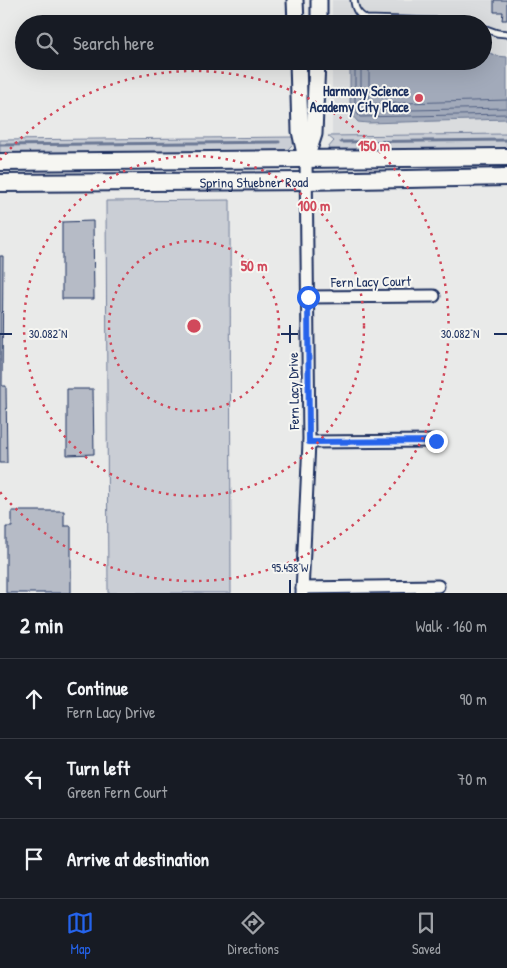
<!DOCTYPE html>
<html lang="en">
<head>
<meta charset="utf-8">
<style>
  :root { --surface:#171b24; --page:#242831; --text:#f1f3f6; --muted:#9ea1a6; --line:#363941; --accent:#2563eb }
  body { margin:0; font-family:"Patrick Hand",sans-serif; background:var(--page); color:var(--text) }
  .stop { position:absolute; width:15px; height:15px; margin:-11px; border:4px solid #2563eb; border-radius:50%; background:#fff }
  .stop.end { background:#2563eb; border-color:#fff; box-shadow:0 1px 5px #0008 }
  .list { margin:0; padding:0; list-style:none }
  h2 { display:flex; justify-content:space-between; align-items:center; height:65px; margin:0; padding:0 20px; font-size:21px }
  h2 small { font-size:16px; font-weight:400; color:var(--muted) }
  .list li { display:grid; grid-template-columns:32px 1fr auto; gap:15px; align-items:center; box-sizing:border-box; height:80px; padding:0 20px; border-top:1px solid var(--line) }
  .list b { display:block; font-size:19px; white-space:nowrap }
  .list p { margin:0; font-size:16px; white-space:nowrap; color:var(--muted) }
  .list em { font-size:16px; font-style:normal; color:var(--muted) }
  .icon { flex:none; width:28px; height:28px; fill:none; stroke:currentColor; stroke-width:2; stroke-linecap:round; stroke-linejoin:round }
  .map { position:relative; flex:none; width:507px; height:593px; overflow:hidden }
  .search { position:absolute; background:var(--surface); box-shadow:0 5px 20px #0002; left:15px; right:15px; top:15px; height:55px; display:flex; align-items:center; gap:12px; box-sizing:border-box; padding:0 18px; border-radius:28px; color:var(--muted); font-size:19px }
  .sheet { height:305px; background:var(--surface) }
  nav { display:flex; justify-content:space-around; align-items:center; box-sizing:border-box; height:70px; border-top:1px solid var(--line); background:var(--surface); font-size:14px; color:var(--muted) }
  nav a { display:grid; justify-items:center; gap:2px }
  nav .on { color:var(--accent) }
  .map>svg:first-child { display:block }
  .built { fill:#dadcde }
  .green { fill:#caced5; stroke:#727e9a }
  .water { fill:#a2aaba; stroke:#6c7995 }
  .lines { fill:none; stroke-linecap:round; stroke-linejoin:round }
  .shore { stroke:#516083; stroke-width:1 }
  .stream { stroke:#6c7995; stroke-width:3 }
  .building { fill:#b6bbc6; stroke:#1b2f5e }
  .service-casing { stroke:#1b2f5e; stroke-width:9 }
  .minor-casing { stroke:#1b2f5e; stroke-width:15 }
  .tertiary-casing { stroke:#1b2f5e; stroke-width:19 }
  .secondary-casing { stroke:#1b2f5e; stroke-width:20 }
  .service { stroke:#f6f6f2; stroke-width:5.5 }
  .minor { stroke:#f6f6f2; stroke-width:11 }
  .tertiary { stroke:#f6f6f2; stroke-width:15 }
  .secondary { stroke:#f6f6f2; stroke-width:16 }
  .route { stroke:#2563eb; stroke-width:6 }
  .ticks { fill:none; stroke:#1b2f5e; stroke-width:2 }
  .ring { fill:none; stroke:#d1495b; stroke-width:2.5; stroke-dasharray:2.5 5 }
  .poi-dot { fill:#d1495b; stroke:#f6f6f2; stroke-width:2 }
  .labels { text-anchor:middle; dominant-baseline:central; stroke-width:4; stroke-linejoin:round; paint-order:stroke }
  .poi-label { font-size:14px; font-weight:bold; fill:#1b2f5e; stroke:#f6f6f2; text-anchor:end }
  .street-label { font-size:14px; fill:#1b2f5e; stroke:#f6f6f2 }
  .ticks-label { font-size:12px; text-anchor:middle; fill:#1b2f5e; stroke:#f6f6f2; stroke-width:4; stroke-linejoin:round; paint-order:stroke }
  .centre { fill:#d1495b; stroke:#f6f6f2; stroke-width:2.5 }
  .ring-label { font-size:15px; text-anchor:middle; font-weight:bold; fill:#d1495b; stroke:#f6f6f2; stroke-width:4; stroke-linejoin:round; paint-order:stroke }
</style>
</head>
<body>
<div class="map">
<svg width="507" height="593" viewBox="0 0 507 593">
  <rect width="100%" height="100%" fill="#e9eae9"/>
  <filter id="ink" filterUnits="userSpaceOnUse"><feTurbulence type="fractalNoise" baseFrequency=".02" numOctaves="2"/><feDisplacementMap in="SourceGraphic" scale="10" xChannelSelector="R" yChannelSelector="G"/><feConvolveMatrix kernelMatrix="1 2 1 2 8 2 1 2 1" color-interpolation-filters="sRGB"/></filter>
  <g filter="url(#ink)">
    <polygon class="built" points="332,0 507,0 507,134 332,136 332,61 483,61 483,24 332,24"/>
    <g class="green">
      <polygon points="507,134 507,149 332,152 327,149 334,141 328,136"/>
      <polygon points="294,137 293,144 285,152 0,155 0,140"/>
      <polygon points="230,200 231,593 108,593 106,201"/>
    </g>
    <polygon class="water" points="483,50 497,56 507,57 507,119 368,123 358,122 350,113 350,61 483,61"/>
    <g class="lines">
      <g class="shore">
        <polyline points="355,61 355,111 360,117 507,114"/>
        <polyline points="361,61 361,108 363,111 507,108"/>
        <polyline points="369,61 369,102 371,104 507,100"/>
      </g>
      <g class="stream">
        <polyline points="341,142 507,140"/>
        <polyline points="0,145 279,142"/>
      </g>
    </g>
    <g class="building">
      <polygon points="494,0 507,0 507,20 502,20 503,12 494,12"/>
      <polygon points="93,221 94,299 62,299 62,222"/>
      <polygon points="0,256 3,256 2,386 6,386 7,463 0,463"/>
      <polygon points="67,389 93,389 94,454 67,455"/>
      <polygon points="12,511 64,511 64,526 71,526 71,593 6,593 6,527 12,527"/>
    </g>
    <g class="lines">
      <g class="service-casing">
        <g id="service">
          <path d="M354 0C355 10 358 14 366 19L469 22 473 24"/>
          <polyline points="483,28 497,33 507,34"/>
        </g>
      </g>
      <g class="minor-casing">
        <g id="minor">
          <polyline points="307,297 434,296"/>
          <polyline points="309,442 436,441"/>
          <polyline points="302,588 438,586"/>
          <polyline points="302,593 309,442 306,159"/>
        </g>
      </g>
      <g class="tertiary-casing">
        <g id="tertiary">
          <polyline points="295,0 296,24"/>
          <polyline points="319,24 319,0"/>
          <polyline points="298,61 300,131 306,158"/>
          <polyline points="306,159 314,134 317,61"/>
        </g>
      </g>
      <g class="secondary-casing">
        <g id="secondary">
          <polyline points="0,162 507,157"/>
          <path id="s1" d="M0 183 306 181 507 177"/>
        </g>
      </g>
      <use href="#service" class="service"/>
      <use href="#minor" class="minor"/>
      <use href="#tertiary" class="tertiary"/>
      <use href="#secondary" class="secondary"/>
    </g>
  </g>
  <g class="lines" filter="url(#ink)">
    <polyline class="route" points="308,297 309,442 436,441"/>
  </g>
  <path class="ticks" d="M290 325V343M0 334H12M281 334H298M494 334H507M290 580V593"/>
  <g class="ring">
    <circle cx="194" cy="326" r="85"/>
    <circle cx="194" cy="326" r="170"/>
    <path d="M0 160A255 255 0 1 1 0 492"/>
  </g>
  <circle class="poi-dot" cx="419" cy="98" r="5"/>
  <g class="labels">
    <g class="poi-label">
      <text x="409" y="90">Harmony Science<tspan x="409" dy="16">Academy City Place</tspan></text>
    </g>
    <g class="street-label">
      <text stroke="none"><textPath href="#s1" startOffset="254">Spring Stuebner Road</textPath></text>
      <text transform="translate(371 281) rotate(-1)">Fern Lacy Court</text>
      <text transform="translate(293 391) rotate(-91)">Fern Lacy Drive</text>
    </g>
  </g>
  <g class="ticks-label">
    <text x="48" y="338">30.082°N</text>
    <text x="460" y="338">30.082°N</text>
    <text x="290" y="572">95.458°W</text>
  </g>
  <circle cx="194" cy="326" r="8" class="centre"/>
  <g class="ring-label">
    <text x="374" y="151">150 m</text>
    <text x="314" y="211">100 m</text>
    <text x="254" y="271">50 m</text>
  </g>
</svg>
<div class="stop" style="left:308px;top:297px"></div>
<div class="stop end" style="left:436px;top:441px"></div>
<div class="search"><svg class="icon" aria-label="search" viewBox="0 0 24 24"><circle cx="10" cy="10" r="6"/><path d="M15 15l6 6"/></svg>Search here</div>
</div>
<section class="sheet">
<h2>2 min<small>Walk · 160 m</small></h2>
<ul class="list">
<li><svg class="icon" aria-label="ahead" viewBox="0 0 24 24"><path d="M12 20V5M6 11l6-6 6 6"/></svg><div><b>Continue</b><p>Fern Lacy Drive</p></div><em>90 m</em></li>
<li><svg class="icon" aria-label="left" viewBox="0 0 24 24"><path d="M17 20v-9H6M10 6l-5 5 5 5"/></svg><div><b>Turn left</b><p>Green Fern Court</p></div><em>70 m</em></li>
<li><svg class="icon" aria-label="arrive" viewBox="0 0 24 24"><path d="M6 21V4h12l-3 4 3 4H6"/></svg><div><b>Arrive at destination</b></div></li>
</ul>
</section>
<nav>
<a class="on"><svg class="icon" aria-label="map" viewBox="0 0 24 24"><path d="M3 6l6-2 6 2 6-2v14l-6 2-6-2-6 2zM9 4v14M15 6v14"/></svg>Map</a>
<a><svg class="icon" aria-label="directions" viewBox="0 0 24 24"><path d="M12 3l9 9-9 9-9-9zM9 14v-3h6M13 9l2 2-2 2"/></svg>Directions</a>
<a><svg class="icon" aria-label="saved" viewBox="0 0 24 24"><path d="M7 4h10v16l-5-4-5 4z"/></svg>Saved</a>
</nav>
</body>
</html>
